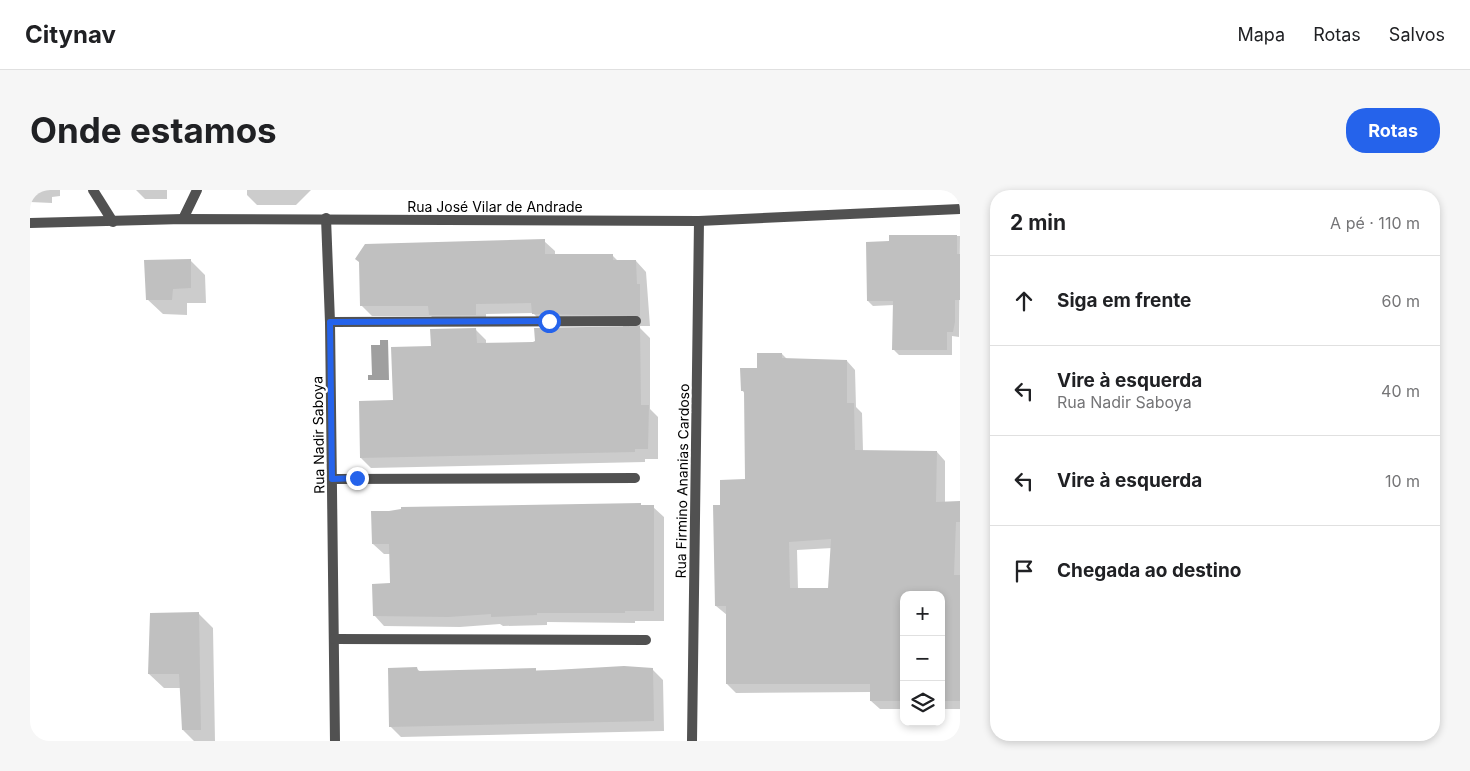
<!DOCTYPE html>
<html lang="pt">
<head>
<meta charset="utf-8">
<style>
  :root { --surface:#fff; --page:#f6f6f6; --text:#202124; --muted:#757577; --line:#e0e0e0; --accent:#2563eb }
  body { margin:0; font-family:Inter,sans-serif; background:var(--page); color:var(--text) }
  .controls { position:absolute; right:15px; bottom:15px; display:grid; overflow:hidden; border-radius:10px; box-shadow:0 2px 8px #0003 }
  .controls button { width:45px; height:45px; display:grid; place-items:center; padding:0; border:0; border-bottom:1px solid var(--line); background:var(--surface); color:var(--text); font:25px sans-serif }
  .stop { position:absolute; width:15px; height:15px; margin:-11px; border:4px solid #2563eb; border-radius:50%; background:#fff }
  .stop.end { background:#2563eb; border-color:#fff; box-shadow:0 1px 5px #0008 }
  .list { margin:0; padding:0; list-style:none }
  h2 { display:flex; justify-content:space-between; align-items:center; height:65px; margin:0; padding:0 20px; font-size:21px }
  h2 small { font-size:16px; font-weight:400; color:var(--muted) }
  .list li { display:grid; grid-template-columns:32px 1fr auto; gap:15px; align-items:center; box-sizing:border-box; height:90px; padding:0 20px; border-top:1px solid var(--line) }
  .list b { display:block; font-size:19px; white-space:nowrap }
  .list p { margin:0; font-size:16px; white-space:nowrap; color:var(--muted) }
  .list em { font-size:16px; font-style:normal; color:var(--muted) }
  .icon { flex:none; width:28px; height:28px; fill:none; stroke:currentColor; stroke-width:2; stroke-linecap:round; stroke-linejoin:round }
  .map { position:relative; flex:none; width:930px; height:551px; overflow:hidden; border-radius:20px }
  header { display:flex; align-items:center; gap:30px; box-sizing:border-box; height:70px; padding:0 25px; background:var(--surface); border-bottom:1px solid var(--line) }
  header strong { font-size:24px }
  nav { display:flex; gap:28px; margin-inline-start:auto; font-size:18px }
  .intro { display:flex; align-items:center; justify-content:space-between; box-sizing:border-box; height:120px; padding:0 30px }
  h1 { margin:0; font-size:35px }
  .button { padding:12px 22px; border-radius:20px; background:var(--accent); color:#fff; font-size:18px; font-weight:700 }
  main { display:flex; gap:30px; padding:0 30px }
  aside { flex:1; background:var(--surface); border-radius:20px; box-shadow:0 2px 8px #0003 }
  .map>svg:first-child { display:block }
  .water { fill:#9f9f9f }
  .shadow { fill:#0003; fill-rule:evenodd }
  .building { fill:#c0c0c0; fill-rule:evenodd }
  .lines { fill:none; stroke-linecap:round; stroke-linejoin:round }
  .minor { stroke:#515151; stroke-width:10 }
  .route { stroke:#2563eb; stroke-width:6 }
  .labels { text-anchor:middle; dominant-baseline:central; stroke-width:4.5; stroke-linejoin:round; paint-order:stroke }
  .street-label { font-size:14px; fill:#000; stroke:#fff }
</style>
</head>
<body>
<header>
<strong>Citynav</strong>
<nav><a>Mapa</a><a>Rotas</a><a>Salvos</a></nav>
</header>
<div class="intro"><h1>Onde estamos</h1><a class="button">Rotas</a></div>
<main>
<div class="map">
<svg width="930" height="551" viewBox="0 0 930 551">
  <rect width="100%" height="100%" fill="#fff"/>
  <polygon class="water" points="350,150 358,150 359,190 338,190 338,185 342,185 341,155 350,155"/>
  <g class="shadow">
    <polygon points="0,0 30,0 30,6 22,7 22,13 0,12"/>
    <polygon points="106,0 137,0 137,9 115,9"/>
    <polygon points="217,0 281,0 266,15 227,15 217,5"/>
    <polygon points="860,46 930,46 929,147 922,146 922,165 869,165 864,160 864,115 843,116 838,111 860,53"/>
    <polygon points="514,51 525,61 525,66 583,66 589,72 606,71 616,82 620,136 608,136 620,148 620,219 628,227 628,269 615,269 615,272 341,278 331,268 364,211 402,157 446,140 456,150 456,154 503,153 593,138 593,135 514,134 503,123 456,124 456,135 410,135 401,126 342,126 331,115"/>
    <polygon points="160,70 175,85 176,113 157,113 157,125 133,124 117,109"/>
    <path d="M752 164 757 169 817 171 825 180 826 217 832 223 833 261 907 262 915 271V313H930V519H911V405H874V519H850L841 511V502L706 503 697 494V425L686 416 691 316 716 290 715 204 712 200 729 179ZM802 358 799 399H768L767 360Z"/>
    <polygon points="613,317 623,317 634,327 634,431 605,431 605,433 517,432 517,435 473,436 470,434 430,437 354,436 344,425 361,394 361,364 354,364 343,354"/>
    <polygon points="169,424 183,438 185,551 164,551 153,540 151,498 134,498 119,484"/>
    <polygon points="387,479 391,482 622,479 633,490 634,541 371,547 360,536"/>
  </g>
  <g class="building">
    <polygon points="859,45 927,45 927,64 930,64 930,110 925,110 925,132 923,142 917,142 917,160 862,160 863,111 837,111 836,52 859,51"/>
    <polygon points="515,49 515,64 583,64 583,70 606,70 607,94 610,94 610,126 502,124 501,113 446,114 446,125 399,125 398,116 330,116 329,72 325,69 335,54"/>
    <polygon points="161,69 161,98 143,99 142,110 116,110 114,70"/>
    <polygon points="610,136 611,215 619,215 618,259 605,259 605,262 330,268 329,211 363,210 361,157 401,156 400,139 446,138 447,153 503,152 505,151 504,138"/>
    <path d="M727 163H752V168L817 170V213H824L825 260 907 261 906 312 930 311V332H926L924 385H930V511H911V405H874V511H840V494H696V416H685L683 315H690V290L715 289 714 201H711L710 178H727ZM801 349 798 398H760L759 352Z"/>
    <polygon points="611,313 611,315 624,315 624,421 595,421 595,423 507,423 507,425 461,427 461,424 419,427 343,426 342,394 360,393 359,354 342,354 341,321 359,321 371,319 371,317"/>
    <polygon points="169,422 171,540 152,540 149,484 118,484 120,423"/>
    <polygon points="594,476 623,478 624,531 359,537 358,478 387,477 388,481 506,478 506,481"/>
  </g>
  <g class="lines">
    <g class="minor">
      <polyline points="63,0 83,32"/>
      <polyline points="296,28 300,132 305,551"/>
      <polyline points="153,29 167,0"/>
      <polyline points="0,33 153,29 669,31 930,19"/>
      <polyline points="300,132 606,131"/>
      <polyline points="302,289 605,288"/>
      <polyline points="304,449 616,450"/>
      <polyline points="662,551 669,31"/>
    </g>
  </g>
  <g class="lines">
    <polyline class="route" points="327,288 302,289 300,132 519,131"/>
  </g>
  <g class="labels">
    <g class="street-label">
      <text x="465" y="16">Rua José Vilar de Andrade</text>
      <text transform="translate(288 245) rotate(-91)">Rua Nadir Saboya</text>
      <text transform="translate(652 291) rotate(-89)">Rua Firmino Ananias Cardoso</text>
    </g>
  </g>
</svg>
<div class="controls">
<button>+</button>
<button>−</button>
<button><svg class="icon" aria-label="layers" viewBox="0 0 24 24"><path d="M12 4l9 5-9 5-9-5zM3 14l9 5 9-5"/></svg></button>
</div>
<div class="stop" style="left:519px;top:131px"></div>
<div class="stop end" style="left:327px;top:288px"></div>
</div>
<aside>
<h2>2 min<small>A pé · 110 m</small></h2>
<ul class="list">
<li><svg class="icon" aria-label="ahead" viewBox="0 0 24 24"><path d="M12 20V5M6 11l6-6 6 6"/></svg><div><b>Siga em frente</b></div><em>60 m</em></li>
<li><svg class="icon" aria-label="left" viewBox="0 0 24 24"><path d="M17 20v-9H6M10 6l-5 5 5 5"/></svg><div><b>Vire à esquerda</b><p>Rua Nadir Saboya</p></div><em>40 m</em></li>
<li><svg class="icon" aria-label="left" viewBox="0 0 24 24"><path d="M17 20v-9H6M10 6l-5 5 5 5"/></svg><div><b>Vire à esquerda</b></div><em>10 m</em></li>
<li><svg class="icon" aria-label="arrive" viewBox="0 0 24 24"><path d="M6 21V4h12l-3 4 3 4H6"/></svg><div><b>Chegada ao destino</b></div></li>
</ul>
</aside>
</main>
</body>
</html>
